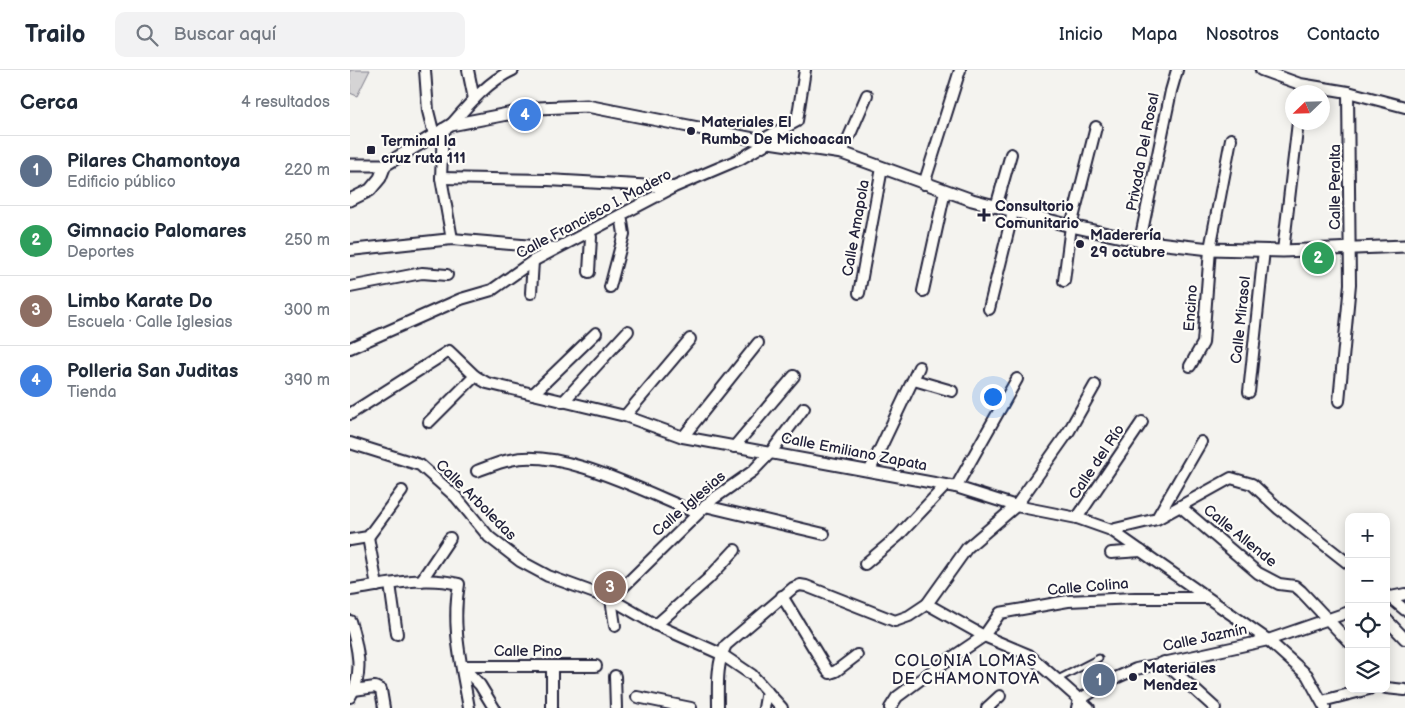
<!DOCTYPE html>
<html lang="es">
<head>
<meta charset="utf-8">
<style>
  :root { --surface:#fff; --page:#f2f2f3; --text:#1f2937; --muted:#747a83; --line:#e0e1e3; --accent:#2563eb }
  body { margin:0; font-family:"Balsamiq Sans",sans-serif; background:var(--page); color:var(--text) }
  .controls { position:absolute; right:15px; bottom:15px; display:grid; overflow:hidden; border-radius:10px; box-shadow:0 2px 12px #0003 }
  .controls button { width:45px; height:45px; display:grid; place-items:center; padding:0; border:0; border-bottom:1px solid var(--line); background:var(--surface); color:var(--text); font:25px sans-serif }
  .compass { position:absolute; left:935px; top:15px; width:45px; height:45px; border-radius:50%; background:var(--surface); box-shadow:0 2px 12px #0003; rotate:247deg }
  .you { position:absolute; left:642px; top:326px; width:18px; height:18px; margin:-12px; border:4px solid #fff; border-radius:50%; background:#1a73e8; box-shadow:0 0 0 8px #1a73e833 }
  .badge { display:grid; place-items:center; width:32px; height:32px; border-radius:50%; background:var(--accent); color:#fff; font-size:16px; font-weight:700 }
  .pin { position:absolute; translate:-50% -50%; border:2px solid #fff; box-shadow:0 1px 5px #0006 }
  .list { margin:0; padding:0; list-style:none }
  h2 { display:flex; justify-content:space-between; align-items:center; height:65px; margin:0; padding:0 20px; font-size:21px }
  h2 small { font-size:16px; font-weight:400; color:var(--muted) }
  .list li { display:grid; grid-template-columns:32px 1fr auto; gap:15px; align-items:center; box-sizing:border-box; height:70px; padding:0 20px; border-top:1px solid var(--line) }
  .list b { display:block; font-size:19px; white-space:nowrap }
  .list p { margin:0; font-size:16px; white-space:nowrap; color:var(--muted) }
  .list em { font-size:16px; font-style:normal; color:var(--muted) }
  .icon { flex:none; width:28px; height:28px; fill:none; stroke:currentColor; stroke-width:2; stroke-linecap:round; stroke-linejoin:round }
  .map { position:relative; flex:none; width:1055px; height:638px; overflow:hidden }
  header { display:flex; align-items:center; gap:30px; box-sizing:border-box; height:70px; padding:0 25px; background:var(--surface); border-bottom:1px solid var(--line) }
  header strong { font-size:24px }
  nav { display:flex; gap:28px; margin-inline-start:auto; font-size:18px }
  .search { width:350px; height:45px; background:var(--page); display:flex; align-items:center; gap:12px; box-sizing:border-box; padding:0 18px; border-radius:10px; color:var(--muted); font-size:19px }
  main { display:flex }
  aside { flex:1; background:var(--surface) }
  .map>svg:first-child { display:block }
  .green { fill:#d5d4d5; stroke:#7c7b88 }
  .lines { fill:none; stroke-linecap:round; stroke-linejoin:round }
  .service-casing { stroke:#22223b; stroke-width:9 }
  .minor-casing { stroke:#22223b; stroke-width:14 }
  .tertiary-casing { stroke:#22223b; stroke-width:15 }
  .service { stroke:#fdfcf7; stroke-width:5 }
  .minor { stroke:#fdfcf7; stroke-width:10 }
  .tertiary { stroke:#fdfcf7; stroke-width:11 }
  .poi-dot { fill:#22223b; stroke:#fdfcf7; stroke-width:2 }
  .labels { text-anchor:middle; dominant-baseline:central; stroke-width:4.5; stroke-linejoin:round; paint-order:stroke }
  .poi-label { font-size:15px; font-weight:bold; fill:#22223b; stroke:#fdfcf7; text-anchor:start }
  .street-label { font-size:15px; fill:#22223b; stroke:#fdfcf7 }
  .neighbourhood-label { font-size:16px; letter-spacing:1px; fill:#22223b; stroke:#fdfcf7 }
</style>
</head>
<body>
<header>
<strong>Trailo</strong>
<div class="search"><svg class="icon" aria-label="search" viewBox="0 0 24 24"><circle cx="10" cy="10" r="6"/><path d="M15 15l6 6"/></svg>Buscar aquí</div>
<nav><a>Inicio</a><a>Mapa</a><a>Nosotros</a><a>Contacto</a></nav>
</header>
<main>
<aside>
<h2>Cerca<small>4 resultados</small></h2>
<ul class="list">
<li><span class="badge" style="background:#5c6f8a">1</span><div><b>Pilares Chamontoya</b><p>Edificio público</p></div><em>220 m</em></li>
<li><span class="badge" style="background:#2e9e5b">2</span><div><b>Gimnacio Palomares</b><p>Deportes</p></div><em>250 m</em></li>
<li><span class="badge" style="background:#8d6e63">3</span><div><b>Limbo Karate Do</b><p>Escuela · Calle Iglesias</p></div><em>300 m</em></li>
<li><span class="badge" style="background:#3f7fe0">4</span><div><b>Polleria San Juditas</b><p>Tienda</p></div><em>390 m</em></li>
</ul>
</aside>
<div class="map">
<svg width="1055" height="638" viewBox="0 0 1055 638">
  <rect width="100%" height="100%" fill="#f4f3ef"/>
  <filter id="ink" filterUnits="userSpaceOnUse"><feTurbulence type="fractalNoise" baseFrequency=".02" numOctaves="2"/><feDisplacementMap in="SourceGraphic" scale="10" xChannelSelector="R" yChannelSelector="G"/><feConvolveMatrix kernelMatrix="1 2 1 2 8 2 1 2 1" color-interpolation-filters="sRGB"/></filter>
  <g filter="url(#ink)">
    <polygon class="green" points="0,0 20,0 7,26 0,23"/>
    <g class="lines">
      <g class="service-casing">
        <polyline id="service" points="708,609 749,588"/>
      </g>
      <g class="minor-casing">
        <g id="minor">
          <polyline points="75,0 78,41 84,65"/>
          <polyline points="118,0 124,29"/>
          <polyline points="911,0 950,14 998,22 1055,37"/>
          <path d="M101 55C119 34 138 11 163 0"/>
          <polyline points="93,59 91,108 102,169"/>
          <polyline points="412,70 447,51 455,0"/>
          <polyline points="492,83 517,25"/>
          <polyline points="91,108 198,110 323,117"/>
          <polyline points="574,114 610,0"/>
          <polyline points="646,137 661,84"/>
          <polyline points="238,163 241,167 239,202"/>
          <polyline points="790,171 821,21 827,0"/>
          <polyline points="0,180 102,169 206,178"/>
          <polyline points="933,181 948,52"/>
          <polyline points="714,211 721,156 746,57"/>
          <polyline points="0,217 72,203 97,205"/>
          <polyline points="260,217 274,164 271,145"/>
          <polyline points="573,221 595,121"/>
          <polyline points="181,223 183,191"/>
          <polyline points="509,223 532,98"/>
          <polyline points="639,239 663,142"/>
          <polyline points="0,278 111,229 142,220 183,191 324,117 390,89 419,72"/>
          <polyline points="840,296 853,273 860,179 881,69"/>
          <polyline points="564,310 602,321"/>
          <polyline points="899,322 914,180"/>
          <polyline points="183,324 246,263"/>
          <polyline points="989,331 1000,214 998,22"/>
          <polyline points="213,332 278,261"/>
          <polyline points="0,344 99,281 125,306 137,313 275,346 333,367 606,417 666,436 727,448 761,460 918,570 957,605 975,638"/>
          <polyline points="275,346 340,269"/>
          <polyline points="79,352 125,306"/>
          <polyline points="333,367 408,273"/>
          <polyline points="0,373 70,395 106,427 139,467 170,491 198,506 261,529 306,555 371,584 402,605 432,638"/>
          <polyline points="384,377 444,306"/>
          <polyline points="520,400 569,297"/>
          <path d="M127 401C138 397 149 392 160 390 211 377 299 424 347 443"/>
          <polyline points="606,417 667,309"/>
          <polyline points="355,436 474,464"/>
          <polyline points="831,437 908,503 929,514 945,516 951,521 999,572"/>
          <polyline points="727,448 792,352"/>
          <polyline points="807,448 851,372"/>
          <polyline points="761,460 807,449 881,408 902,414 929,439 999,494"/>
          <polyline points="18,467 27,516"/>
          <polyline points="0,470 18,467 52,421"/>
          <polyline points="761,483 791,481"/>
          <polyline points="515,494 548,466 596,415"/>
          <polyline points="71,511 100,468"/>
          <polyline points="40,514 47,564"/>
          <path d="M0 520C36 515 73 505 109 514 101 557 112 597 119 638"/>
          <polyline points="1036,524 1055,540"/>
          <polyline points="432,526 477,600 480,603 486,601 507,585"/>
          <polyline points="1036,528 1055,524"/>
          <polyline points="261,529 363,429 403,401 421,382 454,338"/>
          <polyline points="261,529 265,556"/>
          <polyline points="577,534 634,566 679,585 739,638"/>
          <polyline points="1036,549 1055,569"/>
          <path d="M0 551C7 574 15 604 0 627"/>
          <polyline points="306,555 358,509 385,480"/>
          <polyline points="814,592 865,638"/>
          <polyline points="112,596 246,596"/>
          <polyline points="112,596 130,615 144,638"/>
          <polyline points="202,596 202,638"/>
          <polyline points="265,606 266,638"/>
          <polyline points="1036,618 1055,620"/>
          <polyline points="4,620 25,617 31,620 34,638"/>
          <polyline points="287,627 341,638"/>
          <polyline points="972,631 1019,619"/>
          <path d="M368 638C368 617 366 594 376 575L443 518 450 515 456 516 545 551 559 546 577 534 617 478 666 436 719 361 745 315"/>
          <polyline points="414,638 417,621"/>
          <polyline points="540,638 547,627 582,601 634,566 650,543 718,531 785,528 857,528"/>
          <polyline points="637,638 650,626"/>
          <polyline points="727,638 729,630 761,610 786,599 918,570 999,542"/>
        </g>
      </g>
      <g class="tertiary-casing">
        <g id="tertiary">
          <polyline points="0,95 35,95"/>
          <polyline points="0,130 20,120 30,108 35,95 101,55 188,38 237,36 419,72 492,83 622,130 721,156 790,171 860,179 933,181 1055,176"/>
        </g>
      </g>
      <use href="#service" class="service"/>
      <use href="#minor" class="minor"/>
      <use href="#tertiary" class="tertiary"/>
    </g>
  </g>
  <g class="poi-dot">
    <circle cx="341" cy="61" r="5"/>
    <rect x="16" y="75" width="10" height="10" rx="2.5"/>
    <path d="M631.5 137.5h5v5h5v5h-5v5h-5v-5h-5v-5h5z"/>
    <circle cx="730" cy="174" r="5"/>
    <circle cx="783" cy="607" r="5"/>
  </g>
  <g class="labels">
    <g class="poi-label">
      <text x="351" y="52">Materiales El<tspan x="351" dy="17">Rumbo De Michoacan</tspan></text>
      <text x="31" y="71">Terminal la<tspan x="31" dy="17">cruz ruta 111</tspan></text>
      <text x="645" y="136">Consultorio<tspan x="645" dy="17">Comunitario</tspan></text>
      <text x="740" y="165">Maderería<tspan x="740" dy="17">29 octubre</tspan></text>
      <text x="793" y="598">Materiales<tspan x="793" dy="17">Mendez</tspan></text>
    </g>
    <g class="street-label">
      <text transform="translate(793 82) rotate(-79)">Privada Del Rosal</text>
      <text transform="translate(985 117) rotate(-90)">Calle Peralta</text>
      <text transform="translate(244 144) rotate(-28)">Calle Francisco I. Madero</text>
      <text transform="translate(506 158) rotate(-80)">Calle Amapola</text>
      <text transform="translate(841 238) rotate(-86)">Encino</text>
      <text transform="translate(891 250) rotate(-84)">Calle Mirasol</text>
      <text transform="translate(504 382) rotate(11)">Calle Emiliano Zapata</text>
      <text transform="translate(747 392) rotate(-56)">Calle del Río</text>
      <text transform="translate(126 430) rotate(45)">Calle Arboledas</text>
      <text transform="translate(339 434) rotate(-41)">Calle Iglesias</text>
      <text transform="translate(890 466) rotate(39)">Calle Allende</text>
      <text transform="translate(738 517) rotate(-5)">Calle Colina</text>
      <text transform="translate(855 568) rotate(-12)">Calle Jazmín</text>
      <text x="178" y="581">Calle Pino</text>
    </g>
    <g class="neighbourhood-label">
      <text x="616" y="591">COLONIA LOMAS<tspan x="616" dy="18">DE CHAMONTOYA</tspan></text>
    </g>
  </g>
</svg>
<div class="controls">
<button>+</button>
<button>−</button>
<button><svg class="icon" aria-label="locate" viewBox="0 0 24 24"><circle cx="12" cy="12" r="6"/><path d="M12 2v4M12 18v4M2 12h4M18 12h4"/></svg></button>
<button><svg class="icon" aria-label="layers" viewBox="0 0 24 24"><path d="M12 4l9 5-9 5-9-5zM3 14l9 5 9-5"/></svg></button>
</div>
<svg class="compass" viewBox="-18 -18 36 36"><path d="M0-13l5 13h-10z" fill="#e53935"/><path d="M0 13l5-13h-10z" fill="#747a83"/></svg>
<div class="you"></div>
<div class="pin badge" style="left:749px;top:610px;background:#5c6f8a">1</div>
<div class="pin badge" style="left:968px;top:188px;background:#2e9e5b">2</div>
<div class="pin badge" style="left:260px;top:517px;background:#8d6e63">3</div>
<div class="pin badge" style="left:175px;top:45px;background:#3f7fe0">4</div>
</div>
</main>
</body>
</html>
